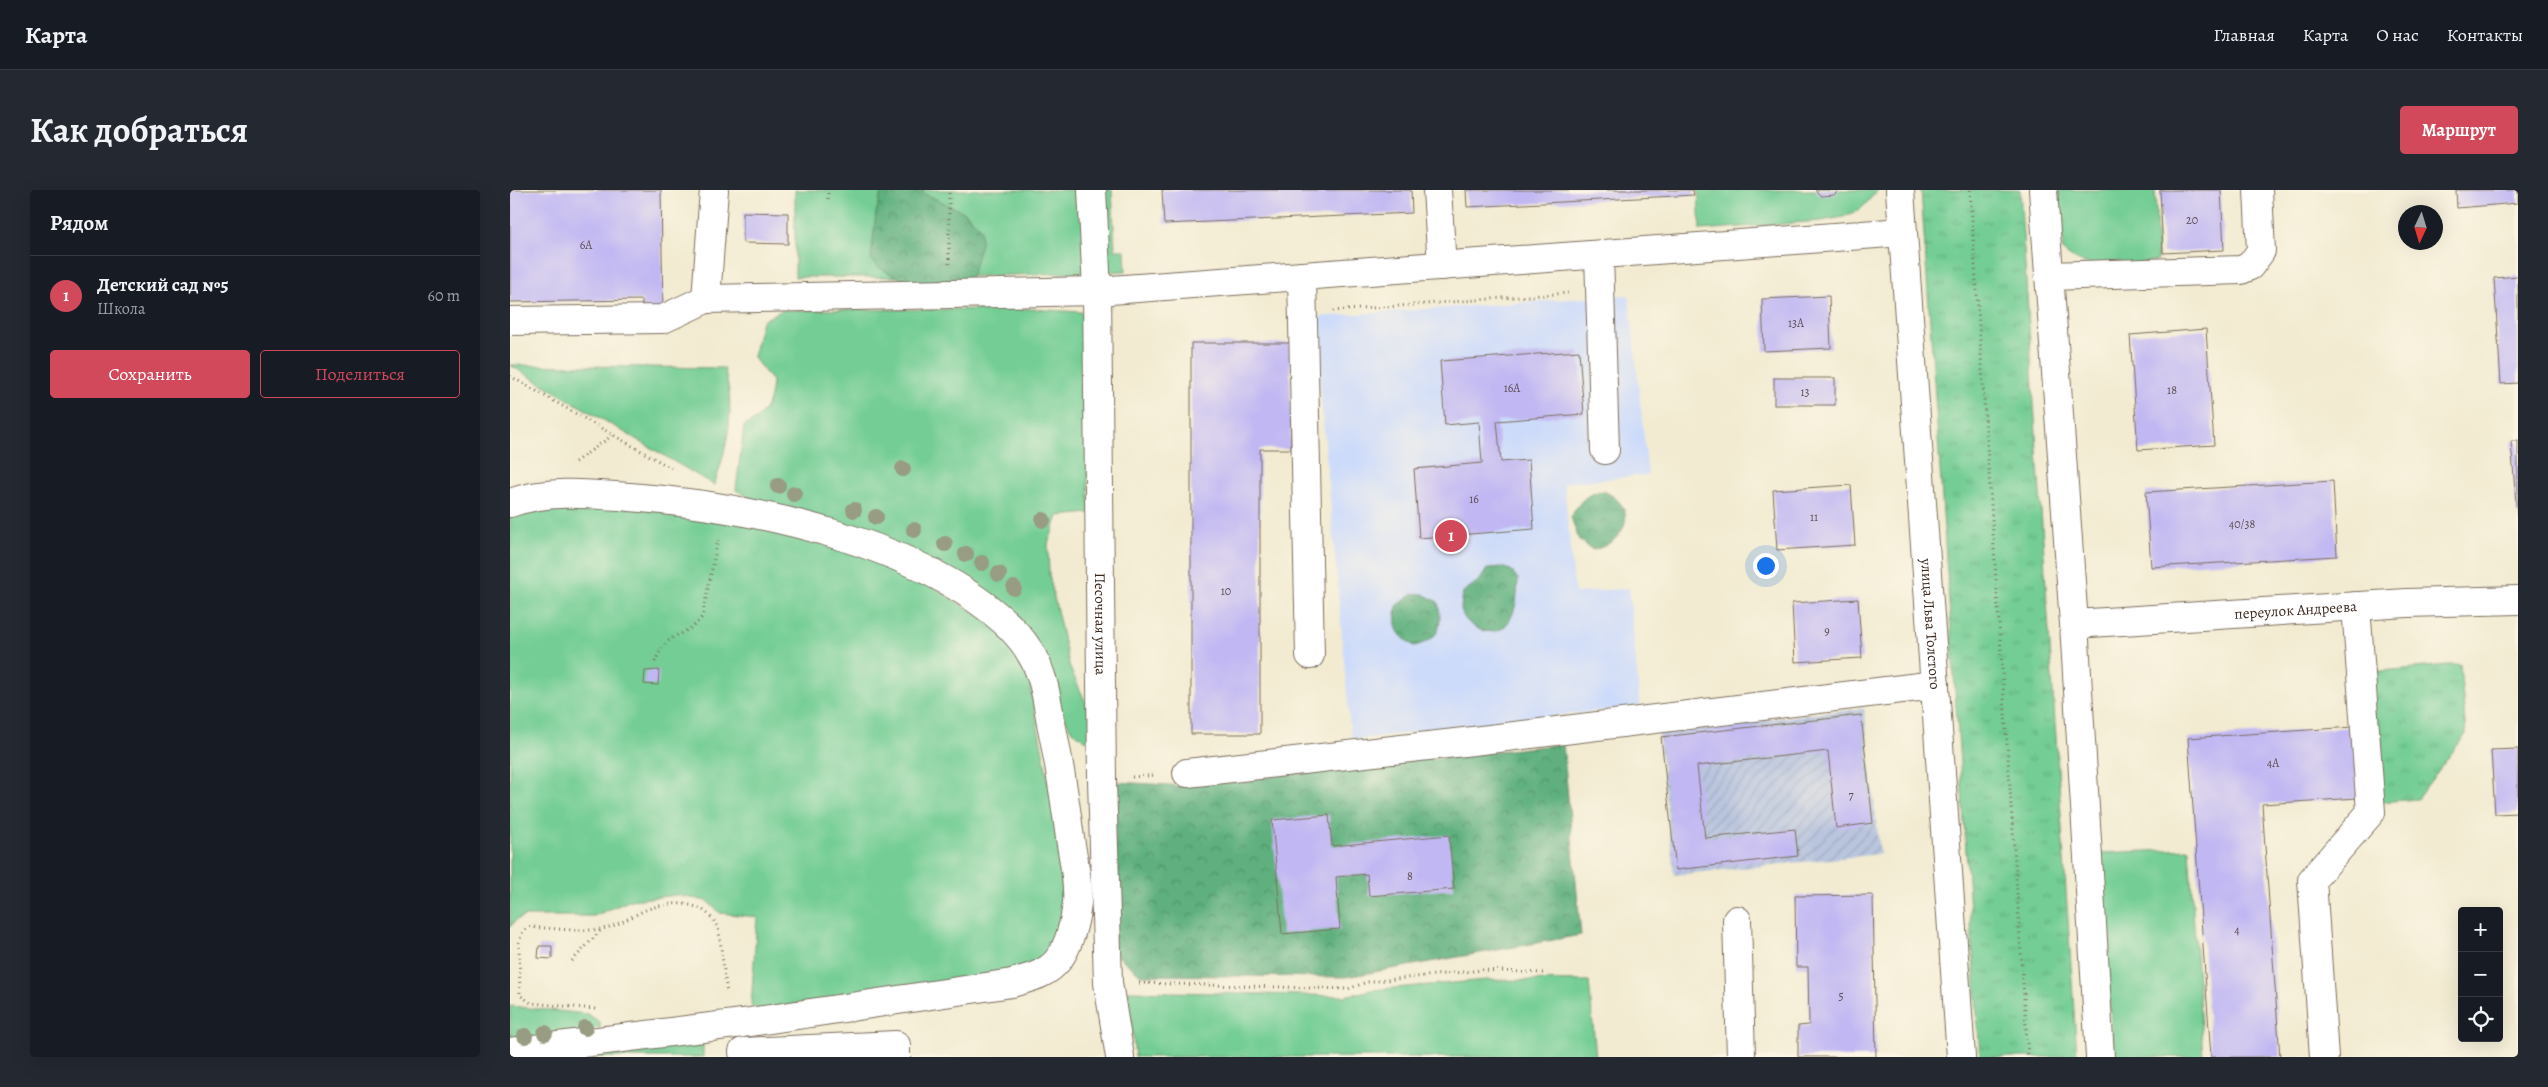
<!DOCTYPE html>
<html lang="ru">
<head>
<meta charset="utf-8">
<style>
  :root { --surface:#171b24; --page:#242831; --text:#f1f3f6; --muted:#9ea1a6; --line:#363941; --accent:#d1495b }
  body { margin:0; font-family:Alegreya,serif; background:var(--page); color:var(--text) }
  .controls { position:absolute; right:15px; bottom:15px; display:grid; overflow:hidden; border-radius:5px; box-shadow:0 5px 20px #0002 }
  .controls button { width:45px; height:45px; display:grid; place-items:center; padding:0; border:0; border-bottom:1px solid var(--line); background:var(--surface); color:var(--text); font:25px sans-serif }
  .compass { position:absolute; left:1888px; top:15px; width:45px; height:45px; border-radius:50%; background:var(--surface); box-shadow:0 5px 20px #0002; rotate:184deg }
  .you { position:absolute; left:1255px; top:375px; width:18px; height:18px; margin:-12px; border:4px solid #fff; border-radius:50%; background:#1a73e8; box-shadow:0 0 0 8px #1a73e833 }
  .badge { display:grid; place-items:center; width:32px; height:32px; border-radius:50%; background:var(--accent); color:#fff; font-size:16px; font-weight:700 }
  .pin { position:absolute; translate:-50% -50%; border:2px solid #fff; box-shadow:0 1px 5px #0006 }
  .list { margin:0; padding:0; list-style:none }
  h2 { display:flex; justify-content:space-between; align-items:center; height:65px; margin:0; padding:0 20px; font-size:21px }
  h2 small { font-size:16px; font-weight:400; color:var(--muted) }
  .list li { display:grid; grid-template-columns:32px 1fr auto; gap:15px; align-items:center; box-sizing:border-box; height:80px; padding:0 20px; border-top:1px solid var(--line) }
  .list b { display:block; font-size:19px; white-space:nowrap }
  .list p { margin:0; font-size:16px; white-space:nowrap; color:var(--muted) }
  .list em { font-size:16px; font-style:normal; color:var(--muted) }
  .actions { display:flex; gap:10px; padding:15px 20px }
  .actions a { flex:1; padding:11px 0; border:1px solid var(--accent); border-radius:5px; text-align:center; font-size:18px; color:var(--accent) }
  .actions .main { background:var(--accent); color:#fff }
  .icon { flex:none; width:28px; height:28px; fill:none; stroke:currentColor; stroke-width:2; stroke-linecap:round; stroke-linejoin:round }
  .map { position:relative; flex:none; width:2008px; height:867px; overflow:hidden; border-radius:5px }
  header { display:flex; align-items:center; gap:30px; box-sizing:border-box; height:70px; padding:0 25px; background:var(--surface); border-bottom:1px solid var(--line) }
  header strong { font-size:24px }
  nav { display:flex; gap:28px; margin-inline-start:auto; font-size:18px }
  .intro { display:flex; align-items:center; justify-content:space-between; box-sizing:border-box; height:120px; padding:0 30px }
  h1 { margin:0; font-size:35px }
  .button { padding:12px 22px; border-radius:5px; background:var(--accent); color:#fff; font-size:18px; font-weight:700 }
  main { display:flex; gap:30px; padding:0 30px }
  aside { flex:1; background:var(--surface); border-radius:5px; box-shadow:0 5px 20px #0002 }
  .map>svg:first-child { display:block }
  .built { fill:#cddbfa }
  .industrial { fill:url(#industrial-furrows) }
  .grass { fill:#73cd94; stroke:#577c59 }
  .forest { fill:url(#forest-crowns); stroke:#4c6d4e }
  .park { fill:url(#park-tufts); stroke:#577c59 }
  .building { fill:#c1b8f3 }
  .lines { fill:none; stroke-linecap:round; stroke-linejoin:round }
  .minor-casing { stroke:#7b6e5d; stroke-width:30 }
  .path { stroke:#7b6e5d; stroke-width:3; stroke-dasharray:1 4; stroke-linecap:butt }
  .minor { stroke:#fff; stroke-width:28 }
  .tree { fill:#979c82 }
  .labels { text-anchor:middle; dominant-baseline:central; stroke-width:4.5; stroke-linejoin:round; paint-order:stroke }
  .number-label { font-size:12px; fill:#5c4e53 }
  .street-label { font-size:15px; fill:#3b2a1e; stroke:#fcf5e5 }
</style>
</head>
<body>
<header>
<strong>Карта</strong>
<nav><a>Главная</a><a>Карта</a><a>О нас</a><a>Контакты</a></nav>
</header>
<div class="intro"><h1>Как добраться</h1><a class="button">Маршрут</a></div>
<main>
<aside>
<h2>Рядом<small></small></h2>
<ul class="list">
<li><span class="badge">1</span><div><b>Детский сад №5</b><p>Школа</p></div><em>60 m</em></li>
</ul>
<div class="actions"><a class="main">Сохранить</a><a>Поделиться</a></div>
</aside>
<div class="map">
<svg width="2008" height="867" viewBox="0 0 2008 867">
  <defs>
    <pattern id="industrial-furrows" width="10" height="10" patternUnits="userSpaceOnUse" patternTransform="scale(1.25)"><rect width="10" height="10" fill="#b9c5de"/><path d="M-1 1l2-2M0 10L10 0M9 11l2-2" fill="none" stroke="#a0a9be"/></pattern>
    <pattern id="forest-crowns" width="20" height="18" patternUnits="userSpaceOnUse" patternTransform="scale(1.25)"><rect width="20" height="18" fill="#5eb07e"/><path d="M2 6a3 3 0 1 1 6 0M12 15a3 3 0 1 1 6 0" fill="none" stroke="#4f8f67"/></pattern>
    <pattern id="park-tufts" width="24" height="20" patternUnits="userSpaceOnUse" patternTransform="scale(1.25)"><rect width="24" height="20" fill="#73cd94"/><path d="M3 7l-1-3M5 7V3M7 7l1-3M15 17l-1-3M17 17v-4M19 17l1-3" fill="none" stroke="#64b07f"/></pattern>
  </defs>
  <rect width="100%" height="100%" fill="#fcf5e5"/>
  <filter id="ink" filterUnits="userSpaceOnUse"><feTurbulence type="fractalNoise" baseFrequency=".02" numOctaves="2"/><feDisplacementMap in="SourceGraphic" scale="10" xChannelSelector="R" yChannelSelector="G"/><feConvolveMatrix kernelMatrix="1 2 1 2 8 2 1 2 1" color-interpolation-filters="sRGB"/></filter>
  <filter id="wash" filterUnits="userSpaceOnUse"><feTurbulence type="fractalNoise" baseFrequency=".0096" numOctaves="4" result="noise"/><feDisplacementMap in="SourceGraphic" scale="20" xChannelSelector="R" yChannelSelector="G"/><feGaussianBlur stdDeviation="1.12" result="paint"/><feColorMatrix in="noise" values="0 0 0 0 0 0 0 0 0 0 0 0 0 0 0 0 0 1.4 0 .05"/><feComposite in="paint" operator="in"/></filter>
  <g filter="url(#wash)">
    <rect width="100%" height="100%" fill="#f2ebd1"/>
    <polygon class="built" points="1119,105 1138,285 1054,293 1065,403 1119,398 1130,516 841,550 804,127"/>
    <polygon class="industrial" points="1354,518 1370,664 1164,685 1148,541"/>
    <g class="grass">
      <polygon points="285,0 602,0 605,60 615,60 616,81 445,87 285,87"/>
      <polygon points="1188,0 1368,0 1351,19 1333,27 1311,31 1190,40"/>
      <path d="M1549 0H1645L1648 71C1616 74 1579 84 1553 61Z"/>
      <path d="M523 119 571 122 580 134 581 168 574 192 573 217 580 323 548 326 538 354 539 385 560 478 583 528V552L575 550 561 540 505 426 252 315 226 300 234 236C256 225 260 215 262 191L243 167 252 131 272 120Z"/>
      <path d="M0 175 214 178C226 217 218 257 204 295Z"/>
      <polygon points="52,312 222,327 388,375 487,437 517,479 558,694 546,755 520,778 250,820 241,816 247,727 210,723 197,711 167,705 121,710 84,726 15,726 6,730 0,737 0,321"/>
      <polygon points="1679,659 1693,867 1603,867 1591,663"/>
      <polygon points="977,790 1079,791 1086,867 625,867 618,801 834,806 862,800"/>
      <polygon points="0,816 77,824 90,832 90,838 0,852"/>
    </g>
    <g class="forest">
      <polygon points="372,0 413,0 413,3 456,23 471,39 471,54 461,87 444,100 415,102 368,77 361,69 366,23"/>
      <path d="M1093 301C1131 317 1116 352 1083 360L1069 350 1061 327C1069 312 1076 303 1093 301Z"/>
      <path d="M990 377 1001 380 1008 389C1007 404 1007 423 996 435 982 450 953 437 951 418 951 413 953 407 953 402L970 390 977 379Z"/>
      <path d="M903 404H913L928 412C933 436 930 450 904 456 885 443 884 438 887 416Z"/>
      <polygon points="1053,554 1071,745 836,787 631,785 603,762 606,592 674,596"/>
    </g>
    <g class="park">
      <polygon points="1411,0 1510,0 1567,867 1470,867"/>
      <polygon points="1950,474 1956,544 1907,609 1871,612 1860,482"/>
      <polygon points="193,845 193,867 17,867"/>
    </g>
    <g id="blocks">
      <g class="building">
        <polygon points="0,0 151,0 153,124 132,124 132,110 0,112"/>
        <polygon points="652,0 901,0 902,23 654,34"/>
        <polygon points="956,0 1183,0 1184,5 957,17"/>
        <polygon points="1305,0 1329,0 1324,5 1311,6"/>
        <polygon points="1650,0 1711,0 1714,60 1653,63"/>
        <polygon points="1946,0 2008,0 2008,13 1947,18"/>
        <polygon points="233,22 278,23 278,54 233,53"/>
        <polygon points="2008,86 2008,193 1991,194 1984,88"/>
        <polygon points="1319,106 1321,158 1254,161 1252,109"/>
        <polygon points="1696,139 1704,255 1628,260 1620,145"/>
        <polygon points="681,153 780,153 781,259 750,259 750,544 681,544"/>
        <polygon points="1069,161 1074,224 987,231 991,272 1019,270 1024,339 909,348 904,279 972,273 969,232 935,235 930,171"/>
        <rect x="1264" y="188" width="61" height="27"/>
        <polygon points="2001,251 2008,251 2008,325 2007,325"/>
        <polygon points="1823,291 1827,366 1641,377 1636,302"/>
        <polygon points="1341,295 1345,355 1267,360 1263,300"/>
        <polygon points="1348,409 1352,468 1285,472 1282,413"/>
        <polygon points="149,480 148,495 134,494 135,481"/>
        <polygon points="1351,525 1363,633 1326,638 1318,561 1187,576 1195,648 1285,639 1288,666 1166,680 1151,547"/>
        <polygon points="1843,537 1848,608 1752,614 1770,867 1701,867 1678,548"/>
        <polygon points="2008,559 2008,623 1985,624 1981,560"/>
        <polygon points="819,625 822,656 939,645 944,699 859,706 857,684 826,687 830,739 772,744 762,630"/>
        <polygon points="1363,705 1366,867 1288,867 1288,836 1299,835 1298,777 1286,777 1285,706"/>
        <polygon points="29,756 42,756 42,769 28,768"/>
      </g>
    </g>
  </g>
  <g filter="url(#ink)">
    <use href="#blocks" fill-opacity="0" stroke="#7b6e5d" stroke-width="1"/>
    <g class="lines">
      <g class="minor-casing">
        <g id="minor">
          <path id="s1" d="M582 0 587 101 592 590 598 793 610 867"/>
          <polyline points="927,0 932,76"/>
          <path id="s2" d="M1390 0 1451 867"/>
          <polyline points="1533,0 1564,434 1590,867"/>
          <polyline points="1089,65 1095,260"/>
          <polyline points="792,86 800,465"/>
          <polyline points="1539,86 1731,80 1740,76 1751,61 1748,0"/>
          <polyline points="196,109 204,0"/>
          <polyline points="0,131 153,129 196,109 587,101 1393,42"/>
          <path d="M0 313C39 299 80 304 120 307 241 316 409 351 499 436 507 444 517 456 522 466 534 485 537 511 541 533 549 571 555 610 560 648 563 669 569 692 567 713 565 732 559 756 548 770 536 785 519 788 502 793L233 833 0 862"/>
          <path id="s3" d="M1564 434 1897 413 2008 410"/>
          <polyline points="677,583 963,551 1425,495"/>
          <polyline points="1227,730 1231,867"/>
          <polyline points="233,862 386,855 386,867"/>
          <polyline points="1814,867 1802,690 1861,622 1846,416"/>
        </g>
      </g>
      <g class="path">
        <polyline points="1460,0 1518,867"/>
        <polyline points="318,9 318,0"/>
        <polyline points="439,74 439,0"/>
        <polyline points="823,121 1058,103"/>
        <polyline points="0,186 161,278"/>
        <polyline points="65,272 103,245"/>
        <path d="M145 472C158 438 175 450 192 427L208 350"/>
        <polyline points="622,587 646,585"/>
        <polyline points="62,771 92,739"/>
        <polyline points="629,793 838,799 857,792 973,780 1033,783"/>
        <path d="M85 819 21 813 10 805 9 752 13 741 19 737C39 738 73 742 92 739 108 736 123 725 138 719 165 710 198 710 209 741L217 804"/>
      </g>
      <use href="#minor" class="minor"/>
    </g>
    <g class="tree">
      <circle cx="393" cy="279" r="8"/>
      <circle cx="268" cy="296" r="8"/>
      <circle cx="284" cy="304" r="8"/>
      <circle cx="344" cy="320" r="8"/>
      <circle cx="366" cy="327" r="8"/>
      <circle cx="533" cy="330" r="8"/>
      <circle cx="404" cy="340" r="8"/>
      <circle cx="435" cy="354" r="8"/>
      <circle cx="456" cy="364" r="8"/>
      <circle cx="472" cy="373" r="8"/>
      <circle cx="489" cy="384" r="8"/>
      <circle cx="504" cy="398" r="8"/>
      <circle cx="75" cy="838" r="8"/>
      <circle cx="35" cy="843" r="8"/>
      <circle cx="15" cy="846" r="8"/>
    </g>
  </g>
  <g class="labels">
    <g class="number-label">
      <text x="1682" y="30">20</text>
      <text x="76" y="55">6А</text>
      <text x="1286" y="133">13А</text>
      <text x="1002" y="198">16А</text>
      <text x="1662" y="200">18</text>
      <text x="1295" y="202">13</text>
      <text x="964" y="309">16</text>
      <text x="1304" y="327">11</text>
      <text x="1732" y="334">40/38</text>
      <text x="716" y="401">10</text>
      <text x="1317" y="441">9</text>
      <text x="1763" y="573">4А</text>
      <text x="1341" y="605">7</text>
      <text x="900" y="686">8</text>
      <text x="1727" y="740">4</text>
      <text x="1331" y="806">5</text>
    </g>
    <g class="street-label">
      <text stroke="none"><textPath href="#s3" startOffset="222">переулок Андреева</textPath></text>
      <text stroke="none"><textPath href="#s1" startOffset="434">Песочная улица</textPath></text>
      <text stroke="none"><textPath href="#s2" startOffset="435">улица Льва Толстого</textPath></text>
    </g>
  </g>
</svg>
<div class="controls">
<button>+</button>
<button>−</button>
<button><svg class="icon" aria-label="locate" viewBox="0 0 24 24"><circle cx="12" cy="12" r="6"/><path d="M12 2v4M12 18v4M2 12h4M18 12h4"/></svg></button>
</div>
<svg class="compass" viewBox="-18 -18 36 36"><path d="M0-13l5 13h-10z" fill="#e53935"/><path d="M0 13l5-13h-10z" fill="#9ea1a6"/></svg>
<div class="you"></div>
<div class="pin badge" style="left:941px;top:346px">1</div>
</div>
</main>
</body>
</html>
